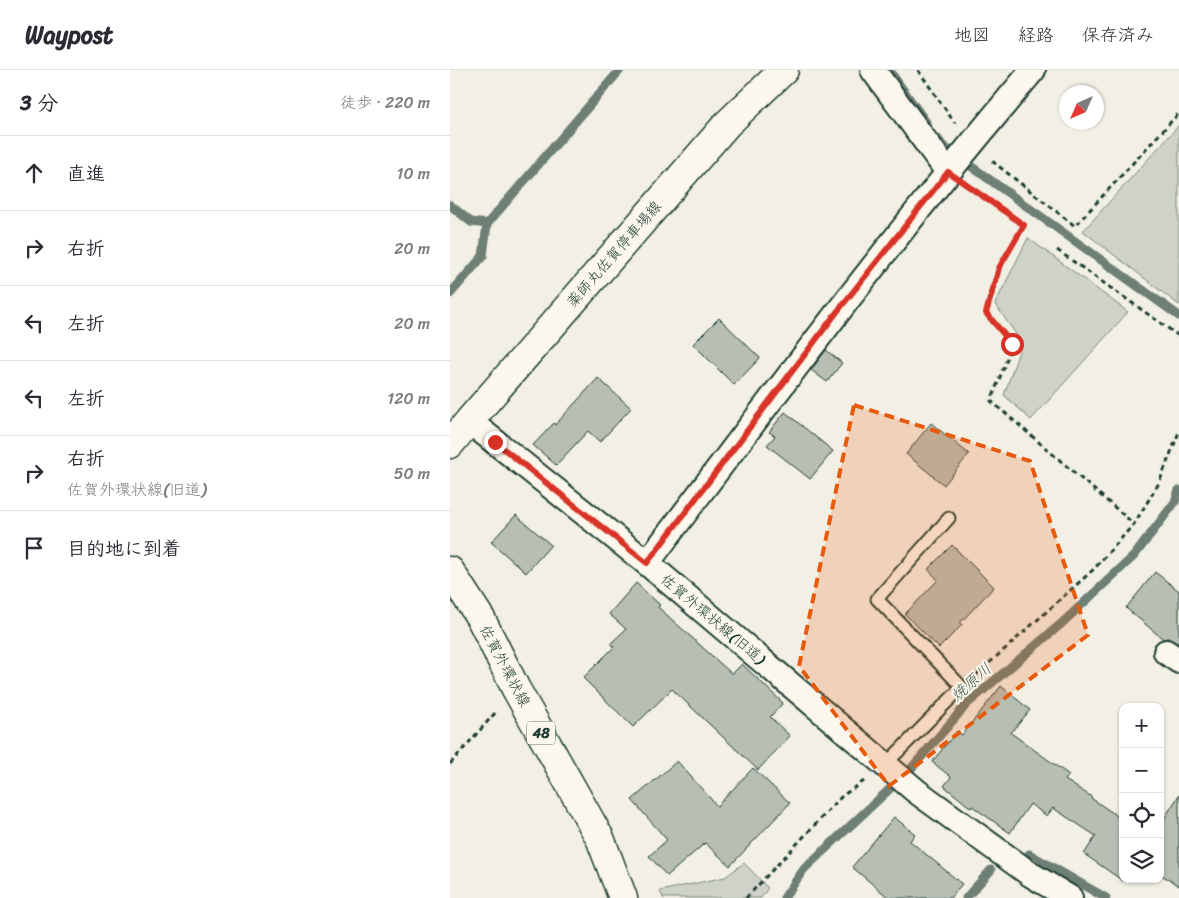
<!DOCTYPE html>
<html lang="ja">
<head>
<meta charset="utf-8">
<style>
  :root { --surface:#fff; --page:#f2f2f3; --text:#2b2b33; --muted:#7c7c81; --line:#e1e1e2 }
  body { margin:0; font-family:Sriracha,"Klee One",sans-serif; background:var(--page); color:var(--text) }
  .controls { position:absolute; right:15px; bottom:15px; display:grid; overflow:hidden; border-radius:10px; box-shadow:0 1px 4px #0004 }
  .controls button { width:45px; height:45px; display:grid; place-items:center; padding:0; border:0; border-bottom:1px solid var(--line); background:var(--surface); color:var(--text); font:25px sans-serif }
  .compass { position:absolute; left:609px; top:15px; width:45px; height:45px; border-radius:50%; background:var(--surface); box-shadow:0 1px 4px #0004; rotate:225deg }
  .stop { position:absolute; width:15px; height:15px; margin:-11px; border:4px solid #d93025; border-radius:50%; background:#fff }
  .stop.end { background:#d93025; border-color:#fff; box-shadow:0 1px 5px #0008 }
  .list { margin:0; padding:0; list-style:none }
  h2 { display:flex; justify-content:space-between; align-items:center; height:65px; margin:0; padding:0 20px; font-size:21px }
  h2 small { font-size:16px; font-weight:400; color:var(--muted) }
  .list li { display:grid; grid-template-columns:32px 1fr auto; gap:15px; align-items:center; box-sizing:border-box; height:75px; padding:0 20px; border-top:1px solid var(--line) }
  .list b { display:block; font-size:19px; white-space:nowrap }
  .list p { margin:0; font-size:16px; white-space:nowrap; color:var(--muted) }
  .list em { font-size:16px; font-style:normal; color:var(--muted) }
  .icon { flex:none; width:28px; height:28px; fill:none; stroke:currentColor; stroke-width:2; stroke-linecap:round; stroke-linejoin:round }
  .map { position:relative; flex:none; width:729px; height:828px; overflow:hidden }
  header { display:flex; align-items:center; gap:30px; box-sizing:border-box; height:70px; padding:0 25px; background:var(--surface); border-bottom:1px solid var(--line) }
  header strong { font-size:24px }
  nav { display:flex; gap:28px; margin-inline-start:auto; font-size:18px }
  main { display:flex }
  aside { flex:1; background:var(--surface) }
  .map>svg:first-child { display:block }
  .green { fill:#cfd2c8; stroke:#77887e }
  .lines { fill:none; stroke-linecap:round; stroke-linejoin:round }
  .stream { stroke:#6e7f75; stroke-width:9 }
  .building { fill:#b7beb3; stroke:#1f3d34 }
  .lane-casing { stroke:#1f3d34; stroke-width:15 }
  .street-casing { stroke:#1f3d34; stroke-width:28 }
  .secondary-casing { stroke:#1f3d34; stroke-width:31 }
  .primary-casing { stroke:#1f3d34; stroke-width:31 }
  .path { stroke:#1f3d34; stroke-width:3; stroke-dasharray:5 4; stroke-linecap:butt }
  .lane { stroke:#fbf7ec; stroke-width:11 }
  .street { stroke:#fbf7ec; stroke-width:24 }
  .secondary { stroke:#fbf7ec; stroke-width:28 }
  .primary { stroke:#fbf7ec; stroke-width:28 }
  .route { stroke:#d93025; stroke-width:6 }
  .marked { fill:#e8590c; fill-opacity:0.2; stroke:#e8590c; stroke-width:4; stroke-dasharray:10 6; stroke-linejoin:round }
  .labels { text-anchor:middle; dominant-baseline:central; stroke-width:4; stroke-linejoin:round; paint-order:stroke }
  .shield { fill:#fbf7ec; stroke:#61756b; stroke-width:1 }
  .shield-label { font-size:14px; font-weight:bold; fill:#1f3d34 }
  .street-label { font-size:15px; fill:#1f3d34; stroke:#fbf7ec }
  .water-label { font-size:16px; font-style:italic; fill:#465e55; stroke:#fbf7ec }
</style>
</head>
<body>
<header>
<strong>Waypost</strong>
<nav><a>地図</a><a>経路</a><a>保存済み</a></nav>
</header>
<main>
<aside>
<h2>3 分<small>徒歩 · 220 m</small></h2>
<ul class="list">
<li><svg class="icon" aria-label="ahead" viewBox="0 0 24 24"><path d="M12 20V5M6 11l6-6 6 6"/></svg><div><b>直進</b></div><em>10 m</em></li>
<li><svg class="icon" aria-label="right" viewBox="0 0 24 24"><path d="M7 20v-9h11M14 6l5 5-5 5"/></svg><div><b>右折</b></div><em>20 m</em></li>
<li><svg class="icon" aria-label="left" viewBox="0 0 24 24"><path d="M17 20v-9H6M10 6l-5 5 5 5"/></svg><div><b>左折</b></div><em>20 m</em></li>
<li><svg class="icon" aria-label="left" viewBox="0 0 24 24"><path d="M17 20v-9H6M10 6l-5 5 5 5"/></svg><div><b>左折</b></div><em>120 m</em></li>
<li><svg class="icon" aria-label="right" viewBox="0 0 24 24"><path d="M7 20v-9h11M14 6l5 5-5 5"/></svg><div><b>右折</b><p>佐賀外環状線(旧道)</p></div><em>50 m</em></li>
<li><svg class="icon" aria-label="arrive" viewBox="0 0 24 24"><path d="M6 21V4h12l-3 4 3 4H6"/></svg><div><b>目的地に到着</b></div></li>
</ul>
</aside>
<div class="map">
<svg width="729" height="828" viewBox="0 0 729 828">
  <rect width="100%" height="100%" fill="#f2f0e5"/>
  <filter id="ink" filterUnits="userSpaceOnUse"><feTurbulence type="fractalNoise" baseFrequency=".02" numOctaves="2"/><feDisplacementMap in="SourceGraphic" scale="10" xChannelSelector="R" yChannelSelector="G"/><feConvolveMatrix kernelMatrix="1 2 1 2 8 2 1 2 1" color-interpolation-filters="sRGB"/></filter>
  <g filter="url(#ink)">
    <g class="green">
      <polygon points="729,55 729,235 633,161"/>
      <polygon points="578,168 678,242 581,350 554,325 572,273 545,234"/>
      <polygon points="294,793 318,818 311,828 213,828 210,821 275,807"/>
    </g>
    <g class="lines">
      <g class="stream">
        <polyline points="439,0 476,52"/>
        <polyline points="488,69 493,76 729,246"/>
        <polyline points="0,135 21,152 37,154"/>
        <polyline points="0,224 33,186 37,154 170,0"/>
        <polyline points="579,784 656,828"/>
        <polyline points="334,828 354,799 459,701 517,634 611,554 684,486 725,432 729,420"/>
        <polyline points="516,828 541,800"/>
      </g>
    </g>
    <g class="building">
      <polygon points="269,248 310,288 284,315 243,274"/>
      <polygon points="376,280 392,293 377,312 361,300"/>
      <polygon points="148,308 181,338 150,372 138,361 106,395 83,375 104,353 105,355"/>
      <polygon points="335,342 383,381 360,409 317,375 325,366 319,362"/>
      <polygon points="481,353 519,384 494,415 456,384"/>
      <polygon points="66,445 101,475 76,503 41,472"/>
      <polygon points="502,475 544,517 510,553 512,555 489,578 455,544 488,510 478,499"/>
      <polygon points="705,502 729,521 729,574 718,568 713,569 676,538"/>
      <polygon points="186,513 210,535 208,537 282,604 292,594 333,633 320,647 340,666 308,700 222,619 183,657 133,608 164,577 160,574 176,559 159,544"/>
      <polygon points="551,616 580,640 561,663 619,705 615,710 642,727 641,728 673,750 673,811 634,784 646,766 603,738 597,746 580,734 560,763 522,736 521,738 494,716 501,707 482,692 507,661 512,665"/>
      <polygon points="227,691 267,736 303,698 340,733 280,796 255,773 217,806 199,786 217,770 182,730"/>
      <polygon points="729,725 729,816 710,804 710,755"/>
      <polygon points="444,747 465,764 460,771 512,814 500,828 439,828 402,797"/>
    </g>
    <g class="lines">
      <g class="lane-casing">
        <polyline id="lane" points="436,694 512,617 427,529 499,448"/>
      </g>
      <g class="street-casing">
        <g id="street">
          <polyline points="423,0 498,102"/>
          <polyline points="19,351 197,493 466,721 580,804 620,828"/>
          <path d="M197 493C323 327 448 159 583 0"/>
          <polyline points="716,582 729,591"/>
        </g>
      </g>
      <g class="secondary-casing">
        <polyline id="secondary" points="0,374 19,351 277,54 334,0"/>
      </g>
      <g class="primary-casing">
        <polyline id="primary" points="0,501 31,549 66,619 150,768 173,828"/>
      </g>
      <g class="path">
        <polyline points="468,0 505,53"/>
        <polyline points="542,91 625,156 729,43"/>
        <polyline points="521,118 574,155 549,199 536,243 562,275 541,331 684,454"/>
        <polyline points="607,180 729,266"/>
        <polyline points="526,605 644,499 684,454 709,413 729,362"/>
        <polyline points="0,694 46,642"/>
        <polyline points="296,828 392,726 414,711"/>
      </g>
      <use href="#lane" class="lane"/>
      <use href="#street" class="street"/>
      <use href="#secondary" class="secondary"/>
      <use href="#primary" class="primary"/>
    </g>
  </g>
  <g class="lines" filter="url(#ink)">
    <polyline class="route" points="45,372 197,493 387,242 498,102 574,155 549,198 536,243 562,274"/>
  </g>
  <path class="marked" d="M404 335 580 391 638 565 439 716 349 596Z"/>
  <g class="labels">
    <rect class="shield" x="77" y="651.5" width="28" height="23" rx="4"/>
    <g class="shield-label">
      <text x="91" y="663">48</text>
    </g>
    <g class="street-label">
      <text transform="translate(164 184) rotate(-49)">薬師丸佐賀停車場線</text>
      <text transform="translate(263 549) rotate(40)">佐賀外環状線(旧道)</text>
      <text transform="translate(55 596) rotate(62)">佐賀外環状線</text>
    </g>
    <g class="water-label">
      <text transform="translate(521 612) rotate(-42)">焼原川</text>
    </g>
  </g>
</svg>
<div class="controls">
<button>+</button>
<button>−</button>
<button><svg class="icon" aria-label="locate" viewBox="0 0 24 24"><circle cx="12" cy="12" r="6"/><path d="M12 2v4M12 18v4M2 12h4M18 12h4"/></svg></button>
<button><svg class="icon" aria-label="layers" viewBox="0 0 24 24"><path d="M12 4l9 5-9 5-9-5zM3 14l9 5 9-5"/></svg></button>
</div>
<svg class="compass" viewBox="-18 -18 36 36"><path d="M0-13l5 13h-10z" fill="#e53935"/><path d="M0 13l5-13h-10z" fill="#7c7c81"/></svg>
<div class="stop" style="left:562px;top:274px"></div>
<div class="stop end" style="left:45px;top:372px"></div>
</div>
</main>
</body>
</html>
